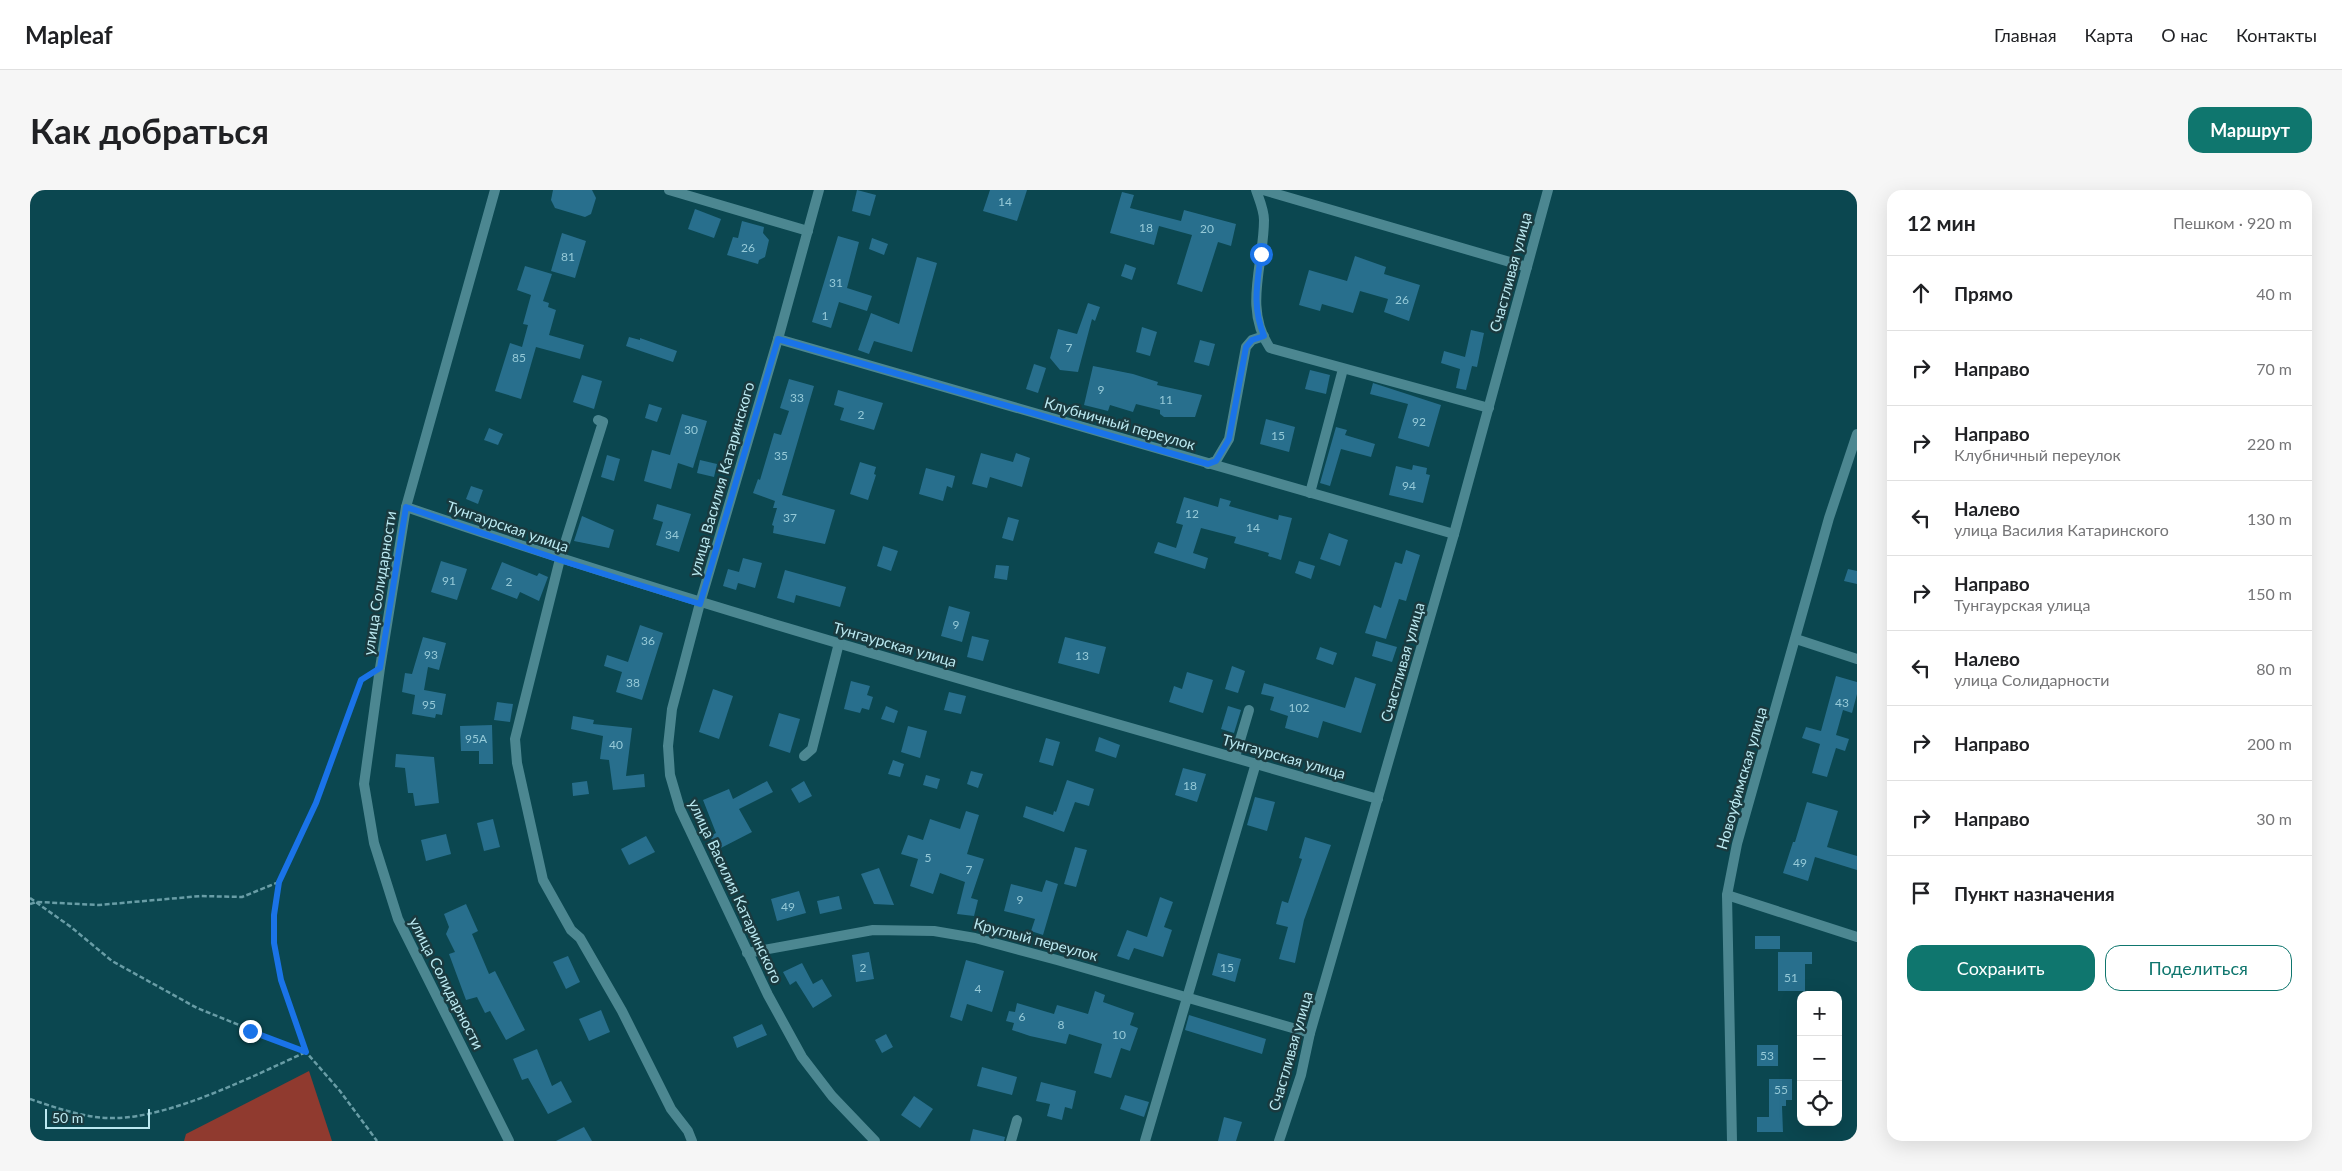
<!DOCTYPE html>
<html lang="ru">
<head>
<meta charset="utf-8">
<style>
  :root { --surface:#fff; --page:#f6f6f6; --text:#202124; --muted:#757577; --line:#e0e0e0; --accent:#0f766e }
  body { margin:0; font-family:Lato,sans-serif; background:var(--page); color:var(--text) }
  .controls { position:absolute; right:15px; bottom:15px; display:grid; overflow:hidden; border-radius:10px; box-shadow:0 5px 20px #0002 }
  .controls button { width:45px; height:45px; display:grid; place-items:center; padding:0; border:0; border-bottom:1px solid var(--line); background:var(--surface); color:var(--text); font:25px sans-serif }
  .scale { position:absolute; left:15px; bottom:12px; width:105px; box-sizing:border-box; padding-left:5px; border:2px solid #bbe9f1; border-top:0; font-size:14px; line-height:18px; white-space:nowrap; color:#bbe9f1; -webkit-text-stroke:4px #1a3a3f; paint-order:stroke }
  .stop { position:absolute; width:15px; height:15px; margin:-11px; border:4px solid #1a73e8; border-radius:50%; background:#fff }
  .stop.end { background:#1a73e8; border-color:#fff; box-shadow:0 1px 5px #0008 }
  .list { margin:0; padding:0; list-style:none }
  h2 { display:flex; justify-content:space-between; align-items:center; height:65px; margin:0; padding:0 20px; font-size:21px }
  h2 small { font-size:16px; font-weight:400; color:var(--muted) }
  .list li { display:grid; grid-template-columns:32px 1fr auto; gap:15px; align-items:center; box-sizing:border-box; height:75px; padding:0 20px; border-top:1px solid var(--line) }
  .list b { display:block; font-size:19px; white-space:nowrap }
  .list p { margin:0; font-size:16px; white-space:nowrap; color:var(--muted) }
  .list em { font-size:16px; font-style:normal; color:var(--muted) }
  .actions { display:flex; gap:10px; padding:15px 20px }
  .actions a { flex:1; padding:11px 0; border:1px solid var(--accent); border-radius:15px; text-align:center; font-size:18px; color:var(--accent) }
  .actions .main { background:var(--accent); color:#fff }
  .icon { flex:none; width:28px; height:28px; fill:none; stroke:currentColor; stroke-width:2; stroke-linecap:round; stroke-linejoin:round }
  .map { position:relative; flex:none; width:1827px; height:951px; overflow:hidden; border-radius:15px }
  header { display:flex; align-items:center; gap:30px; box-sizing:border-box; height:70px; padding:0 25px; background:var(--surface); border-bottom:1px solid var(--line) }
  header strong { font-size:24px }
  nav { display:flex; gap:28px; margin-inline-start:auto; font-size:18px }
  .intro { display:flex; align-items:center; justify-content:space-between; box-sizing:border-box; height:120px; padding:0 30px }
  h1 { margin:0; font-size:35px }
  .button { padding:12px 22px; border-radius:15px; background:var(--accent); color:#fff; font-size:18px; font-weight:700 }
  main { display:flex; gap:30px; padding:0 30px }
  aside { flex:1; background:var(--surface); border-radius:15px; box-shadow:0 5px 20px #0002 }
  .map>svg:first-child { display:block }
  .green { fill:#903a2f }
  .building { fill:#286f8d }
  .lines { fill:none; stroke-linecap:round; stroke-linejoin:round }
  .path { stroke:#699da6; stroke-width:2.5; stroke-dasharray:5 2.5; stroke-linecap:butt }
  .minor { stroke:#4c8791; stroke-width:10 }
  .route { stroke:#1a73e8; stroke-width:6 }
  .labels { text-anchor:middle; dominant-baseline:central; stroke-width:5; stroke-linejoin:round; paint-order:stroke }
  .number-label { font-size:12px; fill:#96cad8 }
  .street-label { font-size:15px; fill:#bbe9f1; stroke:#1a3a3f }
</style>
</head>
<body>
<header>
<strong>Mapleaf</strong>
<nav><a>Главная</a><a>Карта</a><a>О нас</a><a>Контакты</a></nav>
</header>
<div class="intro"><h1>Как добраться</h1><a class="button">Маршрут</a></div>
<main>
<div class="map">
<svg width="1827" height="951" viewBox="0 0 1827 951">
  <rect width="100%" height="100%" fill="#0b4750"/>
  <polygon class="green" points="279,881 302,951 154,951 156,944"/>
  <g class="building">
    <polygon points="523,0 562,0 566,8 561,24 555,27 525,18 521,10"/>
    <polygon points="827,0 846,5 840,26 822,21"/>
    <polygon points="960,0 997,0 987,31 953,21"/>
    <polygon points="1092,2 1104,5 1100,18 1151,31 1154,20 1206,34 1201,56 1188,52 1172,102 1147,94 1162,45 1129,36 1124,55 1080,43"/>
    <polygon points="665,19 691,29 684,48 658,39"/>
    <polygon points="712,31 734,37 733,43 739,50 735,67 729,70 728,74 697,65 703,47 708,48"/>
    <polygon points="532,43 556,51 545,88 521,81"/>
    <polygon points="808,46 829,52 817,98 842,106 837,121 809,112 801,138 782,132"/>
    <polygon points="842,48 858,54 854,65 839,59"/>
    <polygon points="1325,66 1356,77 1354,84 1390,95 1379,131 1354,122 1358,109 1330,101 1323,123 1292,114 1290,121 1269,115 1279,80 1317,91"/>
    <polygon points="887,67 907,73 882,162 844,151 839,164 828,160 841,123 869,134"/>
    <polygon points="1095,74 1106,78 1102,90 1091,86"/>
    <polygon points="495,76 522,84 513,111 519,113 518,117 526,120 519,145 554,155 550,169 506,157 491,209 465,201 480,153 492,157 498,135 493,134 501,105 487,100"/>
    <polygon points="1058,113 1070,117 1065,131 1062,129 1048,182 1030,180 1020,168 1028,139 1047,144"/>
    <polygon points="1112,137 1127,142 1120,166 1106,162"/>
    <polygon points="1441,140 1454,143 1447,177 1442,176 1436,200 1426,198 1430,179 1411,173 1414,161 1435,167"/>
    <polygon points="599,147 610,150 610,148 647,161 643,172 596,156"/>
    <polygon points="1170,150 1185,154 1179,176 1164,172"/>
    <polygon points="1004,174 1016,178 1008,203 996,199"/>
    <polygon points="1063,176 1103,184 1128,192 1127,195 1172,205 1165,227 1134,227 1130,224 1130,220 1106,214 1103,222 1080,215 1078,221 1054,215"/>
    <polygon points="1280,180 1300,185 1296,204 1275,199"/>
    <polygon points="552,185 572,191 564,219 543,212"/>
    <polygon points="759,189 784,196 752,305 805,320 795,354 743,343 744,336 742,335 747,318 743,318 745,311 723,303 728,289 730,290 744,243 751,245 759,221 750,218"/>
    <polygon points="1343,193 1411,215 1399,257 1368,248 1378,214 1340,204"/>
    <polygon points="808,200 853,213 844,240 810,230 814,218 804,215"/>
    <polygon points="619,214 632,218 627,232 615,228"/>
    <polygon points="652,224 677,231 663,278 648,273 641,299 614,291 622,260 640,265"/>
    <polygon points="1236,229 1265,237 1259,262 1230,254"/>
    <polygon points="1306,237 1317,240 1315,245 1345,254 1341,267 1311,259 1300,296 1290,293"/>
    <polygon points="459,238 473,244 468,255 454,250"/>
    <polygon points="951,263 983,272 986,263 1000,268 992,297 960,287 957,298 942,294"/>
    <polygon points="577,265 590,269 584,291 571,287"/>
    <polygon points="670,270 687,274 684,287 667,283"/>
    <polygon points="830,272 846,277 844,284 846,285 838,310 820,304"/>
    <polygon points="1383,275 1397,278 1396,284 1400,285 1393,313 1359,305 1366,276 1382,280"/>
    <polygon points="896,278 925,286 922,298 917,296 913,311 889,304"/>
    <polygon points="441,296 453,300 448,314 436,309"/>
    <polygon points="1154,307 1188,317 1190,308 1201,311 1199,316 1248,330 1249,325 1262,328 1251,370 1238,366 1239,363 1204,353 1206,347 1171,338 1163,363 1178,368 1175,379 1124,363 1128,352 1146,358 1153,335 1146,333"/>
    <polygon points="627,314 661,324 649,362 626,355 633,332 623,329"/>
    <polygon points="552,326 584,340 579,358 544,351"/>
    <polygon points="978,327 989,330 983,351 972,348"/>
    <polygon points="1299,343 1318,350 1310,376 1290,369"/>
    <polygon points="853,356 868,361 861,381 847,376"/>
    <polygon points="1376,360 1390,365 1376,411 1369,409 1356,449 1335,443 1344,415 1351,418 1365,372 1372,374"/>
    <polygon points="713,368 732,373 725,398 708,393 706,400 693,396 698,379 709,382"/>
    <polygon points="411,371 437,379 427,410 401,402"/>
    <polygon points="1269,371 1285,376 1281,389 1265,383"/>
    <polygon points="472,372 507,386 509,383 518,387 509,411 490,402 487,409 461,399"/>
    <polygon points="966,375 979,376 977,390 964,388"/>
    <polygon points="1818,379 1827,381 1827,394 1814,391"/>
    <polygon points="755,380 816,397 810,417 766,405 764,413 747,408"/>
    <polygon points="919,416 940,422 932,452 911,446"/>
    <polygon points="610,435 633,443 612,510 586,502 592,482 574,476 577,465 598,472"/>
    <polygon points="942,446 959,450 953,471 937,467"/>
    <polygon points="393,447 416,453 409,480 398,477 394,500 416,504 412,525 406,524 405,528 382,524 385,505 372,502 375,483 382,484"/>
    <polygon points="1035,447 1076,457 1069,484 1028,473"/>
    <polygon points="1346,451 1367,457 1362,472 1342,466"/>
    <polygon points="1290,457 1307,463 1303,475 1286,469"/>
    <polygon points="1202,476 1215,481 1208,503 1195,499"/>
    <polygon points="1157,482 1183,490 1173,523 1139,512 1144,496 1152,499"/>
    <polygon points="1806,486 1827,492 1827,504 1822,523 1813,520 1806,545 1819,549 1815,561 1806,558 1797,587 1782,583 1790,554 1772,548 1776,537 1791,541"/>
    <polygon points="1325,487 1346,494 1331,543 1293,531 1288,548 1255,538 1258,526 1240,520 1244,507 1231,504 1234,493 1315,518"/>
    <polygon points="821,491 840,496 837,505 843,507 839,520 832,518 830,523 814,519"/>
    <polygon points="683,499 703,506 689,549 669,542"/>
    <polygon points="919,502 936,506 931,524 914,520"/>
    <polygon points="467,512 483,514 480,532 464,530"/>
    <polygon points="856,516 868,521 864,533 851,529"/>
    <polygon points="1198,516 1211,520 1204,543 1191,539"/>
    <polygon points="749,523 770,529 760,563 739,556"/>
    <polygon points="543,526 564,530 563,534 602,538 596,586 614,584 615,597 583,600 579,570 570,569 573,546 541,539"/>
    <polygon points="462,535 463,574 449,574 449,561 431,561 430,536"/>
    <polygon points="878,536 897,541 890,568 871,562"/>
    <polygon points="1069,547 1090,555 1086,568 1065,561"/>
    <polygon points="1016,548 1030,552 1023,576 1009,572"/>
    <polygon points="366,564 404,567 409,613 385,616 383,603 378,603 375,578 365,577"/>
    <polygon points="863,570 874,574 870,587 858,584"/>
    <polygon points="1153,578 1176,584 1167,612 1145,605"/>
    <polygon points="941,581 953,584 948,598 937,594"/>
    <polygon points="896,585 910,589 907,599 893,595"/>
    <polygon points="1037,590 1064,599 1059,616 1045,612 1034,642 993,627 996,616 1023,625 1024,621 1026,622"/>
    <polygon points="557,591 559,604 543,606 542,593"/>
    <polygon points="737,591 743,602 709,619 722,642 687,660 680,646 686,643 673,610 699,599 703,609"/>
    <polygon points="774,591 782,606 769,613 761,599"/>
    <polygon points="1225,607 1245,612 1237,641 1217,635"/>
    <polygon points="1777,612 1808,621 1797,657 1827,666 1827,680 1785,667 1778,691 1753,683 1763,652 1765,652"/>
    <polygon points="936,621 949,625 937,664 954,669 941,708 948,710 944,726 927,724 935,692 910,683 903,704 880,696 888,669 871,664 878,645 893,650 900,629 930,639"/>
    <polygon points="463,629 470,657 454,661 447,633"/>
    <polygon points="416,644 421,664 396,671 391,650"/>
    <polygon points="616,646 625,662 599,675 591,659"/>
    <polygon points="1275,647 1301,655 1274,730 1265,773 1249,769 1258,737 1246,734 1252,711 1258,713 1272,669 1269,668"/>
    <polygon points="1045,657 1057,660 1046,697 1034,694"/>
    <polygon points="849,678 864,715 844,714 831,684"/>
    <polygon points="1016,690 1028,694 1013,745 1001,741 1005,729 974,721 981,694 1012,702"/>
    <polygon points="769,701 776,723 747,731 741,709"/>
    <polygon points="809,706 812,719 790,724 787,711"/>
    <polygon points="1130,707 1143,712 1134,737 1142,740 1133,767 1104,758 1099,770 1087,766 1097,740 1117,747"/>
    <polygon points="436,714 448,741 442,744 459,784 465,781 495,840 476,850 460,821 455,823 447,807 436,810 419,764 425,762 416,744 419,737 414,724"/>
    <rect x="1725" y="746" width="25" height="13"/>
    <polygon points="839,762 844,789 826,792 822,765"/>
    <polygon points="1748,762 1782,762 1782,774 1775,774 1775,801 1748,801"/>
    <polygon points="1188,763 1211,769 1205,792 1182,785"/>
    <polygon points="538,766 550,792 536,799 523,772"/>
    <polygon points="936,770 974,781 962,822 937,814 932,831 920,827"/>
    <polygon points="772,773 783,794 792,789 802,806 783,818 766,791 760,795 753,782"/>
    <polygon points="1065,801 1075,805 1073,812 1104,823 1100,835 1108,838 1100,861 1091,858 1081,888 1064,883 1072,854 1039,844 1036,854 1000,846 982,840 984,833 976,831 979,821 985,822 987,813 1024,824 1027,815 1058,824"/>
    <polygon points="571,820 580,842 559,851 549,829"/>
    <polygon points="1159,825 1236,849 1232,864 1155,840"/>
    <polygon points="732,834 737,845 707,858 703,847"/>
    <polygon points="856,844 863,857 852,863 845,850"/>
    <rect x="1727" y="855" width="21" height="21"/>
    <polygon points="507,859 522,896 531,891 542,912 518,924 498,888 492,890 483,869"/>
    <polygon points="952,877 987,887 982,905 947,896"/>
    <polygon points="1739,889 1762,889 1762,910 1756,910 1756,916 1752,916 1753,942 1727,942 1727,927 1739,927"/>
    <polygon points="1011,892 1046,901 1042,919 1035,917 1032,930 1017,926 1020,914 1006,911"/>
    <polygon points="1095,905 1119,912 1114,927 1090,919"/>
    <polygon points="884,906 903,919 890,938 871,925"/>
    <polygon points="1194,927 1212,932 1206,951 1188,951"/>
    <polygon points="554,937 562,951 526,951"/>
    <polygon points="943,939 975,947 974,951 940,951"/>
  </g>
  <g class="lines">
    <g class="path">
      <polyline points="249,692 244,725 244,753 251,790 276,862 310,901 347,951"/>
      <polyline points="0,708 41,737 82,771 167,818 276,862"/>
      <polyline points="0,714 7,712 69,715 171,706 212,707 249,692 286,613 331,490 338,486"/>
      <path d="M0 909C27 918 57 929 85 928 143 927 223 886 276 862"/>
    </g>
    <g class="minor">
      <polyline points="465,0 376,317 350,478 334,594 344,653 368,729 479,951"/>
      <polyline points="639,0 778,41"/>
      <polyline points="789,0 748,149 670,413 642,519 638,556 640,585 650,619 738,805 772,867 802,906 845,951"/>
      <path d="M1226 0C1229 9 1234 20 1234 30 1234 74 1213 118 1240 158L1459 218"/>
      <polyline points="1233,0 1497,77"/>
      <polyline points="748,149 1424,344"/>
      <polyline points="568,230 573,232 530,369 485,549 487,573 513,690 541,740 550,748 592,821 641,919 658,941 662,951"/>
      <polyline points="1178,274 1186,271 1199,249 1216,157 1222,150 1234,146"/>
      <polyline points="1280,303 1313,179"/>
      <path d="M376 317C697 426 1023 515 1348 609"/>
      <polyline points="1766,449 1827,469"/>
      <polyline points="774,566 782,559 809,453"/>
      <polyline points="1205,567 1219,520"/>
      <polyline points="1697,705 1827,747"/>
      <polyline points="717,763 843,740 904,741 945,748 1027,770 1280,843"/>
      <polyline points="981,951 987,930"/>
      <polyline points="1115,951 1226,573"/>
      <polyline points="1249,951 1271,885 1280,843 1424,344 1518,0"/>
      <polyline points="1702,951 1697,705 1707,654 1799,328 1827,244"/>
    </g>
  </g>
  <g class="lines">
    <path class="route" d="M220 841 276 862 251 790 244 753V725L249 692 286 613 331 490 350 478 376 317 530 370 670 414 748 149 1178 274 1186 271 1199 249 1216 157 1222 150 1234 146C1222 116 1227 95 1231 64"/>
  </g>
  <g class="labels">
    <g class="number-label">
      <text x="975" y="11">14</text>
      <text x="1116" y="37">18</text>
      <text x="1177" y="38">20</text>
      <text x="718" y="57">26</text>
      <text x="538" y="66">81</text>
      <text x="806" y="92">31</text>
      <text x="1372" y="109">26</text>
      <text x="795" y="125">1</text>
      <text x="1039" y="157">7</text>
      <text x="489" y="167">85</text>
      <text x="1071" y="199">9</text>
      <text x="767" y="207">33</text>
      <text x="1136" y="209">11</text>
      <text x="831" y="224">2</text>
      <text x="1389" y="231">92</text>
      <text x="661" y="239">30</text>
      <text x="1248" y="245">15</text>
      <text x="751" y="265">35</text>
      <text x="1379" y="295">94</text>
      <text x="1162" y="323">12</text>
      <text x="760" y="327">37</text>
      <text x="1223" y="337">14</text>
      <text x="642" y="344">34</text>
      <text x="419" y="390">91</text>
      <text x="479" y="391">2</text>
      <text x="926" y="434">9</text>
      <text x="618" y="450">36</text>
      <text x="401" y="464">93</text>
      <text x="1052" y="465">13</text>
      <text x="603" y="492">38</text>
      <text x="1812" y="512">43</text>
      <text x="399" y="514">95</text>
      <text x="1269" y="517">102</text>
      <text x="446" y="548">95А</text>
      <text x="586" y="554">40</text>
      <text x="1160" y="595">18</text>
      <text x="898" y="667">5</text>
      <text x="1770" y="672">49</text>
      <text x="939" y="679">7</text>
      <text x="990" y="709">9</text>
      <text x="758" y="716">49</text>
      <text x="833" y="777">2</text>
      <text x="1197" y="777">15</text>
      <text x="1761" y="787">51</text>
      <text x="948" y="798">4</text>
      <text x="992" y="826">6</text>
      <text x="1031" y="834">8</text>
      <text x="1089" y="844">10</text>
      <text x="1737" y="865">53</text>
      <text x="1751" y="899">55</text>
    </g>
    <g class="street-label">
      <text transform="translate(1480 82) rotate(-75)">Счастливая улица</text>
      <text transform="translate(1090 233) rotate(16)">Клубничный переулок</text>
      <text transform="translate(691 289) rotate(-74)">улица Василия Катаринского</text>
      <text transform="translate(478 336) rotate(19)">Тунгаурская улица</text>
      <text transform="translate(349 393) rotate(-81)">улица Солидарности</text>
      <text transform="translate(865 454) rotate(16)">Тунгаурская улица</text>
      <text transform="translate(1372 472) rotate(-74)">Счастливая улица</text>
      <text transform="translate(1254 566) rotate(16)">Тунгаурская улица</text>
      <text transform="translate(1711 588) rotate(-74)">Новоуфимская улица</text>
      <text transform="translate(706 701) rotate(65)">улица Василия Катаринского</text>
      <text transform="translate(1006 749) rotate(15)">Круглый переулок</text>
      <text transform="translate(417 793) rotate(63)">улица Солидарности</text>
      <text transform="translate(1260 861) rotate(-74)">Счастливая улица</text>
    </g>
  </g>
</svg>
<div class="controls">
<button>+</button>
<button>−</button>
<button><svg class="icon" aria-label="locate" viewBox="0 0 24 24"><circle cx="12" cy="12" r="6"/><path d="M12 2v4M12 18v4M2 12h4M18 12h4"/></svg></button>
</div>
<div class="scale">50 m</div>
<div class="stop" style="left:1231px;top:64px"></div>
<div class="stop end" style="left:220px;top:841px"></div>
</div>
<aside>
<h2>12 мин<small>Пешком · 920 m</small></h2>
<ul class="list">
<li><svg class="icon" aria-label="ahead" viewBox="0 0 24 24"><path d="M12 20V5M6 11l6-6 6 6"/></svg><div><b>Прямо</b></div><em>40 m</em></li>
<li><svg class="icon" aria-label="right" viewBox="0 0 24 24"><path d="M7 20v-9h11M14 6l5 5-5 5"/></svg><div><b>Направо</b></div><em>70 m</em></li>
<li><svg class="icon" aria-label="right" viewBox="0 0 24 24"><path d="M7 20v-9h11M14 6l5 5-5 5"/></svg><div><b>Направо</b><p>Клубничный переулок</p></div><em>220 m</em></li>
<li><svg class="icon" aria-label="left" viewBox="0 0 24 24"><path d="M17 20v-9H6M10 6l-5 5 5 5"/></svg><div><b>Налево</b><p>улица Василия Катаринского</p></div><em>130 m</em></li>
<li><svg class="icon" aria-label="right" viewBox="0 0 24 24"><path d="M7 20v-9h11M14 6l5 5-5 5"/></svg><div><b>Направо</b><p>Тунгаурская улица</p></div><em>150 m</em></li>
<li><svg class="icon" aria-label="left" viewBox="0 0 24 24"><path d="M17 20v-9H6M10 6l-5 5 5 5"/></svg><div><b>Налево</b><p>улица Солидарности</p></div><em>80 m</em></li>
<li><svg class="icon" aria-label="right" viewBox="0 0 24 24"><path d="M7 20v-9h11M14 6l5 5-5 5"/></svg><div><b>Направо</b></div><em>200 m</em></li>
<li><svg class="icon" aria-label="right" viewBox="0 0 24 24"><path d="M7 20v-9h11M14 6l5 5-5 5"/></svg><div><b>Направо</b></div><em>30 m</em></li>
<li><svg class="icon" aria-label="arrive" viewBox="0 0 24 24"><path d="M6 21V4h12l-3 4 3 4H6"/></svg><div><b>Пункт назначения</b></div></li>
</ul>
<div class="actions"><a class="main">Сохранить</a><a>Поделиться</a></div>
</aside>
</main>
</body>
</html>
